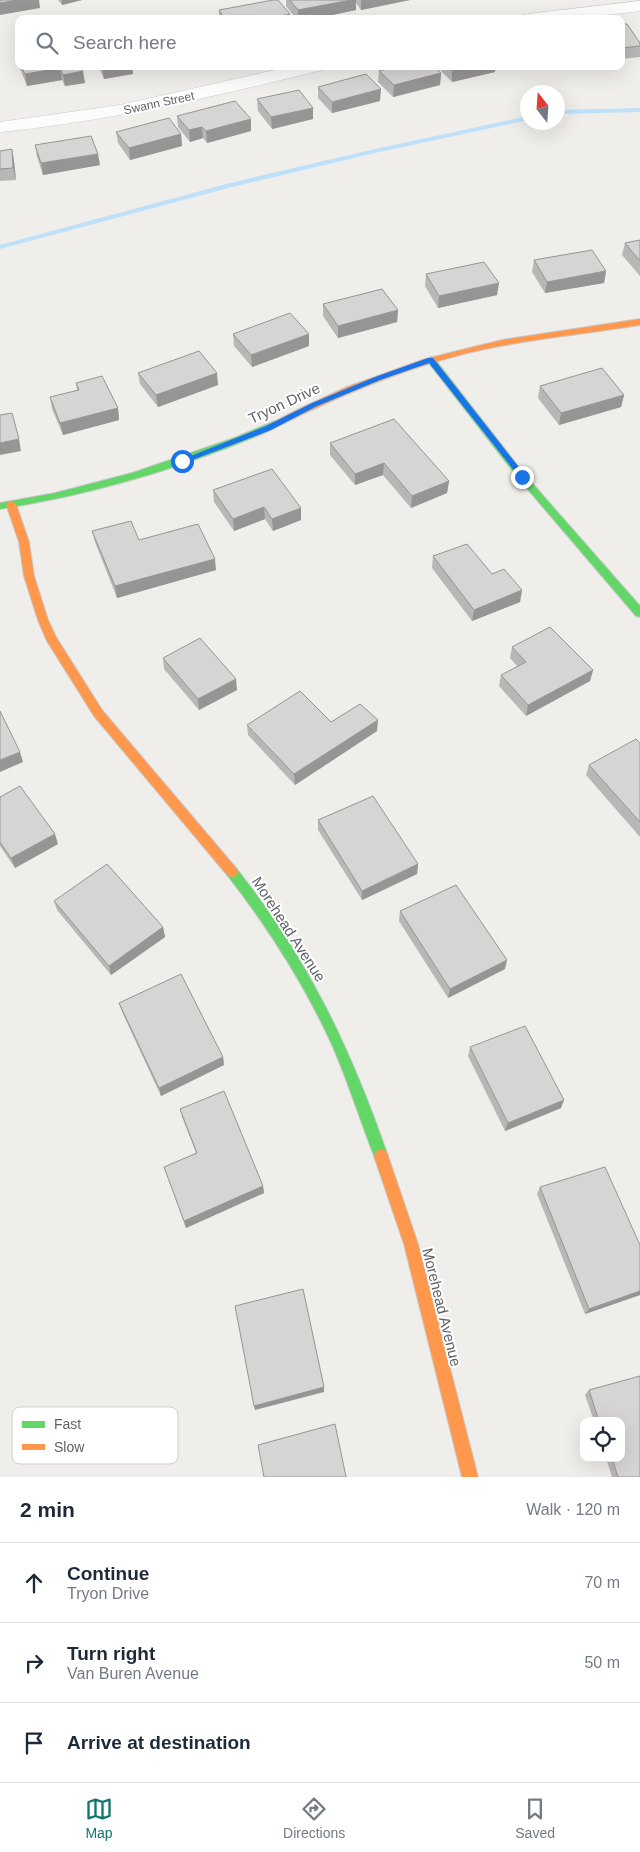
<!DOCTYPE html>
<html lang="en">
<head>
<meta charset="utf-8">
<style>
  :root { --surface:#fff; --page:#f2f2f3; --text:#1f2937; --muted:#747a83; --line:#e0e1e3; --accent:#0f766e }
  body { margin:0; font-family:Helvetica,sans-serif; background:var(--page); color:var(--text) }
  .controls { position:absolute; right:15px; bottom:15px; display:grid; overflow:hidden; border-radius:10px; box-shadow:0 5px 20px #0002 }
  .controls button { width:45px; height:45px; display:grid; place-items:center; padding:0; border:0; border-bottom:1px solid var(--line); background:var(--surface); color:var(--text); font:25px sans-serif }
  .compass { position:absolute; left:520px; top:85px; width:45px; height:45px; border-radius:50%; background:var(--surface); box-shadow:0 5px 20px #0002; rotate:343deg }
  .stop { position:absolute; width:15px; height:15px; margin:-11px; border:4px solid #1a73e8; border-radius:50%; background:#fff }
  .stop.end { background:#1a73e8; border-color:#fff; box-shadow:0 1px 5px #0008 }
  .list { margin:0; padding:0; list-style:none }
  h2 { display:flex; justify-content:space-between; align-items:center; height:65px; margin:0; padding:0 20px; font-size:21px }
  h2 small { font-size:16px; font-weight:400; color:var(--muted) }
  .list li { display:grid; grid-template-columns:32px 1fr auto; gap:15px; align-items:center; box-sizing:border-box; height:80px; padding:0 20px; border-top:1px solid var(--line) }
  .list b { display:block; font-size:19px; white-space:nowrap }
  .list p { margin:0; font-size:16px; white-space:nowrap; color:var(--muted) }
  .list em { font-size:16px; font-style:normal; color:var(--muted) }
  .icon { flex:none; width:28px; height:28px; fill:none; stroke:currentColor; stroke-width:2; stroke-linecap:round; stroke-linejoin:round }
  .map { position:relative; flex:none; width:640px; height:1477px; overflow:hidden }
  .search { position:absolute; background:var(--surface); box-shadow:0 5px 20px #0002; left:15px; right:15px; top:15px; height:55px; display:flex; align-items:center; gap:12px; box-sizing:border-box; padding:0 18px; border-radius:10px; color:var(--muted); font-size:19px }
  .sheet { height:305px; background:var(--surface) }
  nav { display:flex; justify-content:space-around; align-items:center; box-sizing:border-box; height:70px; border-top:1px solid var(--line); background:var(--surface); font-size:14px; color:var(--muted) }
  nav a { display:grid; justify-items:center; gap:2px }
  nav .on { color:var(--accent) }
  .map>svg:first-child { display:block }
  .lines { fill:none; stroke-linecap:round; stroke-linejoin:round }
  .stream { fill:#bfe0f9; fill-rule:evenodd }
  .street-casing { stroke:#cbcccc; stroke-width:1 }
  .fast-casing { stroke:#cacacb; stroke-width:2 }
  .slow-casing { stroke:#cacacb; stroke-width:2 }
  .street { fill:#fdfcfc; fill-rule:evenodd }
  .fast { fill:#63d668; fill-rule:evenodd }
  .slow { fill:#ff974d; fill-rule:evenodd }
  .wall { fill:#b8b7b5 }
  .shaded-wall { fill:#969594 }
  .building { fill:#d6d5d3; stroke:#969594 }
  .route { fill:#1a73e8 }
  .labels { text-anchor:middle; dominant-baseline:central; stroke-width:4; stroke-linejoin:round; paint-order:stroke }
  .far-street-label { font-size:12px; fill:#5f6368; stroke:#fff }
  .street-label { font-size:15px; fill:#5f6368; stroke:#fff }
  .key { fill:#fff; stroke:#cfd0d2; stroke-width:1 }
  .key-label { font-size:14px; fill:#5f6368 }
</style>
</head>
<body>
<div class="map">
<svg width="640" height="1477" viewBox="0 0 640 1477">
  <rect width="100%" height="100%" fill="#efeeea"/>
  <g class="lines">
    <g class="stream">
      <polygon points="640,108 640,112 558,114 558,110"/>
      <polygon points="528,116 528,120 375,153 232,187 0,249 0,245 230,183 375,149"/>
    </g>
    <g class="street-casing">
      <g id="street">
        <polygon points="640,1 640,11 573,19 520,19 522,15 528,14"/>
        <path d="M293 66H324L322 70C216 96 109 121 0 132V122L120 105Z"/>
      </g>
    </g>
    <g class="fast-casing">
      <g id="fast">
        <polygon points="431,357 434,358 525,475 640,606 640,617 636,616 519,479 428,362 427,360"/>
        <path d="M275 421 278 422V426L264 433C179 469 90 495 0 509V503L55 493 132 473 234 438Z"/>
        <path d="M232 867 236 868C308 959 350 1047 388 1156L386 1161 381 1163 376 1161C361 1123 349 1084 333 1047 305 985 269 929 228 876L226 872 228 868Z"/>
      </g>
    </g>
    <g class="slow-casing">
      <g id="slow">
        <path d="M640 319V325C579 335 516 340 456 356 394 372 335 398 278 426H272L270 424 297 410 347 387 425 359 502 340Z"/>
        <polygon points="11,501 16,504 29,542 34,576 48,620 56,637 102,710 236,868 238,872 236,876 232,877 228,876 94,716 47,641 38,620 24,576 19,542 6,504"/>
        <polygon points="381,1149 386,1151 388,1156 418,1244 478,1477 462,1477 404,1244 374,1156 376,1151"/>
      </g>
    </g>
    <use href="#street" class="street"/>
    <use href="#fast" class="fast"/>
    <use href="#slow" class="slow"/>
  </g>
  <g class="wall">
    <polygon points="58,0 82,0 62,5"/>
    <polygon points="286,0 410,0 361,10 356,3 356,10 313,19 296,19 286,6"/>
    <polygon points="219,10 290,14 290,19 219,19"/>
    <polygon points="621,24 640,43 640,57 621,59"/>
    <polygon points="19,66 81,66 85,83 65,86 62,80 27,86"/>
    <polygon points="98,66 132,66 133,74 104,79"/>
    <polygon points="436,66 500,66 495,67 495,72 452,82"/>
    <polygon points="379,71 441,73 440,85 393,97 378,82"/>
    <polygon points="318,87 380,101 332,113 318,98"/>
    <polygon points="257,99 313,108 313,119 272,129 258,111"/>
    <polygon points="177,116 251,119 251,131 207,143 203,138 190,142 178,127"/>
    <polygon points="116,132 181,134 182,146 130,160 118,143"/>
    <polygon points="35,145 100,165 43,175 37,157"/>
    <polygon points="12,149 14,161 16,180 0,181 0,151"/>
    <polygon points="640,240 640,276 622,255 625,243"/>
    <polygon points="534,260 606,271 604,283 545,293 532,272"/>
    <polygon points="426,274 497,295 438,308 425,286"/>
    <polygon points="323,304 398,310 397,322 338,338 323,316"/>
    <polygon points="233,334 309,346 252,367 234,346"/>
    <polygon points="138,373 218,385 158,407 140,384"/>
    <polygon points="76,383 118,408 119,420 63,435 52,409 50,397 77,390"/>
    <polygon points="540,386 624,395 621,407 559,425 538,398"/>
    <polygon points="330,443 449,481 447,493 411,508 383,475 355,485 330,455"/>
    <polygon points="213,490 301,508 301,520 273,531 265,519 234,531 214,502"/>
    <polygon points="92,531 139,540 216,570 117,598 95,542"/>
    <polygon points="433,556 492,574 522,590 520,602 472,621 432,568"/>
    <polygon points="512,647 593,670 590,681 526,716 499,686 501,675 518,667 510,658"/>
    <polygon points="163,658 237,690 199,710 164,669"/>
    <polygon points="331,722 377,731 295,785 248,735 247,725"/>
    <polygon points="640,743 640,837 586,775 589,765"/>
    <polygon points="0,797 58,844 15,868 0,846"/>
    <polygon points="318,820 418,864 417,874 362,900 318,830"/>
    <polygon points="54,901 163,927 165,937 111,975 57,910"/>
    <polygon points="400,911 505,969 448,998 399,921"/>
    <polygon points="119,1003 223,1057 224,1065 161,1096 122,1012"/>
    <polygon points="470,1047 561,1108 505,1131 468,1056"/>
    <polygon points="180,1109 263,1186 264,1193 186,1228 164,1167 196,1153 182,1117"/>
    <polygon points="540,1187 640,1245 640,1295 585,1314 537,1194"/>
    <polygon points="640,1376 640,1477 612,1477 606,1458 621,1458 621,1421 594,1421 585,1395 589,1390"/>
  </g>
  <g class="shaded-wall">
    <polygon points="18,0 39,0 40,8 0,15 0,3"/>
    <polygon points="62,0 82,0 62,5"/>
    <polygon points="351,0 356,0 356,10 313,19 298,19 298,10"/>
    <polygon points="361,0 410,0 361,10"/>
    <polygon points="290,14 290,19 268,19"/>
    <polygon points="107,66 132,66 133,74 104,79 102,67"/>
    <polygon points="472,66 500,66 495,67 495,72 452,82 452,71"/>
    <polygon points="526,66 538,66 526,69"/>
    <polygon points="60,68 62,80 27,86 25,74"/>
    <polygon points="83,71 85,83 65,86 63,75"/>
    <polygon points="441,73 440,85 393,97 394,85"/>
    <polygon points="381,89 380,101 332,113 332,102"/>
    <polygon points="313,108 313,119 272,129 271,117"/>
    <polygon points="251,119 251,131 207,143 206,131"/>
    <polygon points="202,127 203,138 190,142 189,130"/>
    <polygon points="181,134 182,146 130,160 129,148"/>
    <polygon points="12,149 14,161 16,180 13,168"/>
    <polygon points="98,154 100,165 43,175 41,163"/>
    <polygon points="606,271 604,283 545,293 547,282"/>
    <polygon points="499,283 497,295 438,308 439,296"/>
    <polygon points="398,310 397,322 338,338 338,326"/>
    <polygon points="309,334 309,346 252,367 251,355"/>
    <polygon points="217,373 218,385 158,407 156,395"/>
    <polygon points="624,395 621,407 559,425 561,413"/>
    <polygon points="118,408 119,420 63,435 60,423"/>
    <polygon points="19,439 21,451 0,455 0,443"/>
    <polygon points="384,463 383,475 355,485 355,474"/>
    <polygon points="449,481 447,493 411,508 412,496"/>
    <polygon points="264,507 265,519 234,531 233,519"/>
    <polygon points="301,508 301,520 273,531 272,519"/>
    <polygon points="215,559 216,570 117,598 115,586"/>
    <polygon points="522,590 520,602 472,621 474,610"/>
    <polygon points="593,670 590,681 526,716 528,705"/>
    <polygon points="236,679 237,690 199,710 198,699"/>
    <polygon points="378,720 377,731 295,785 294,774"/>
    <polygon points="20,752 23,762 0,772 0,760"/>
    <polygon points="55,834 58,844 15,868 11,858"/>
    <polygon points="418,864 417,874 362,900 362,891"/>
    <polygon points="163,927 165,937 111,975 109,966"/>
    <polygon points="507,960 505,969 448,998 450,989"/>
    <polygon points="223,1057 224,1065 161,1096 159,1088"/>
    <polygon points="564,1100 561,1108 505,1131 508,1123"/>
    <polygon points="263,1186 264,1193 186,1228 184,1221"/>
    <polygon points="640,1291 640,1295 585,1314 589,1309"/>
    <polygon points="324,1387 324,1392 255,1410 254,1406"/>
  </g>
  <g class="building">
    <polygon points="0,0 18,0 0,3"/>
    <polygon points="273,0 278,0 290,14 268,19 225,19 219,10"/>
    <polygon points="290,0 351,0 298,10"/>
    <polygon points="202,17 205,19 194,19"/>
    <polygon points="621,24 627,24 640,43 640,46 621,48"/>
    <polygon points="21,66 81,66 83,71 63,75 60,68 25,74"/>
    <polygon points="397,66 434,66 441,73 394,85 379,71"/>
    <polygon points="448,66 472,66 452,71"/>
    <polygon points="366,74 381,89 332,102 318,87"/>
    <polygon points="299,90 313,108 271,117 257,99"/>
    <polygon points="235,101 251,119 206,131 202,127 189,130 177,116"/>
    <polygon points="169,118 181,134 129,148 116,132"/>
    <polygon points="91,136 98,154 41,163 35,145"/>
    <polygon points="12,149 13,168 0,169 0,151"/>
    <polygon points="640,240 640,261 625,243"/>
    <polygon points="592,250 606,271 547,282 534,260"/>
    <polygon points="484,262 499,283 439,296 426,274"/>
    <polygon points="382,289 398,310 338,326 323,304"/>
    <polygon points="290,313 309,334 251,355 233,334"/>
    <polygon points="199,351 217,373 156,395 138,373"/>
    <polygon points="602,368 624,395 561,413 540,386"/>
    <polygon points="102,376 118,408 60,423 50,397 79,390 76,383"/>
    <polygon points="12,413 19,439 0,443 0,415"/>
    <polygon points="394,419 449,481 412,496 384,463 355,474 330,443"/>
    <polygon points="272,469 301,508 272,519 264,507 233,519 213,490"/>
    <polygon points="131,521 139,540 198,524 215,559 115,586 92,531"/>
    <polygon points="467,544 492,574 504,569 522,590 474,610 433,556"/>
    <polygon points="550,627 593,670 528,705 501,675 526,662 512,647"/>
    <polygon points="200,638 236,679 198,699 163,658"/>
    <polygon points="300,691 331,722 360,704 378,720 294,774 247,725"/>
    <polygon points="0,711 20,752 0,760"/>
    <polygon points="636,739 640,743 640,822 589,765"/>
    <polygon points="20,786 55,834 11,858 0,842 0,797"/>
    <polygon points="373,796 418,864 362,891 318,820"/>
    <polygon points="107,864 163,927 109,966 54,901"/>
    <polygon points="456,885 507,960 450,989 400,911"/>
    <polygon points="181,974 223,1057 159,1088 119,1003"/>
    <polygon points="525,1026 564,1100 508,1123 470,1047"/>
    <polygon points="224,1091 263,1186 184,1221 164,1167 197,1153 180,1109"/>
    <polygon points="605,1167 640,1245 640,1291 589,1309 540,1187"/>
    <polygon points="303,1289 324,1387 254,1406 235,1306"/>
    <polygon points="640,1376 640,1477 618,1477 612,1458 621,1458 621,1421 599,1421 589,1390"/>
    <polygon points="335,1424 346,1477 264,1477 258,1445"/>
  </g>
  <polygon class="route" points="428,358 433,358 525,475 525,478 520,478 429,363 380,380 317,406 271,430 184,463 178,461 266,426 312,403 375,377"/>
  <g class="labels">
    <g class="far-street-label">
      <text transform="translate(159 103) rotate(-12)">Swann Street</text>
    </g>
    <g class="street-label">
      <text transform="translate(284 403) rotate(-25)">Tryon Drive</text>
      <text transform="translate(289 929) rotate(57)">Morehead Avenue</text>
      <text transform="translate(442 1307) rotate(76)">Morehead Avenue</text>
    </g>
  </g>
  <rect x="12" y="1407" width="166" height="57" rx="8" class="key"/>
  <rect x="22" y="1421" width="23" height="7" fill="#63d668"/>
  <rect x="22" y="1444" width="23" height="6" fill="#ff974d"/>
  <g class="key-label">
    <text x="54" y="1429">Fast</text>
    <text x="54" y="1452">Slow</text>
  </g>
</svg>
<div class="controls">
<button><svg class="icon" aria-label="locate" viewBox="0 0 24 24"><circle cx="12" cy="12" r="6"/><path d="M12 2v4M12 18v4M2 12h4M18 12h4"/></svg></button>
</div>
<svg class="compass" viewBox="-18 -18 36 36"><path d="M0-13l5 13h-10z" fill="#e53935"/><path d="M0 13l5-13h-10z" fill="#747a83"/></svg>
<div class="stop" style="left:182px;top:461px"></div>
<div class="stop end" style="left:522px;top:477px"></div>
<div class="search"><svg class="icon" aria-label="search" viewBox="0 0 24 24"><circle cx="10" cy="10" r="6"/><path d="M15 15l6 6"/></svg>Search here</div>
</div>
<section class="sheet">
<h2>2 min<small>Walk · 120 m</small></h2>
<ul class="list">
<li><svg class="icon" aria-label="ahead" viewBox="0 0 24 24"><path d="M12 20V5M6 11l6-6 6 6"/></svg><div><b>Continue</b><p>Tryon Drive</p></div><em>70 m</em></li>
<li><svg class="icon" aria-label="right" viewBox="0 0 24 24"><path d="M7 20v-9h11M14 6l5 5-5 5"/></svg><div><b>Turn right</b><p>Van Buren Avenue</p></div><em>50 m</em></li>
<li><svg class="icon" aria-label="arrive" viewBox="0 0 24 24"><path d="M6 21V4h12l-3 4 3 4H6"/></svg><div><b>Arrive at destination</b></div></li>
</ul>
</section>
<nav>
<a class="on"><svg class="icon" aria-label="map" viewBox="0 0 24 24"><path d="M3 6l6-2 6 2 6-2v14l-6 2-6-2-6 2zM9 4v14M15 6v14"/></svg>Map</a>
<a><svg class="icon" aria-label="directions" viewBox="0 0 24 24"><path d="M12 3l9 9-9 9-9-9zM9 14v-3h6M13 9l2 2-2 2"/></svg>Directions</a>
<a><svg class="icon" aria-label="saved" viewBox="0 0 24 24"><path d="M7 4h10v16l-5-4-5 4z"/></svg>Saved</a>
</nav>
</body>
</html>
